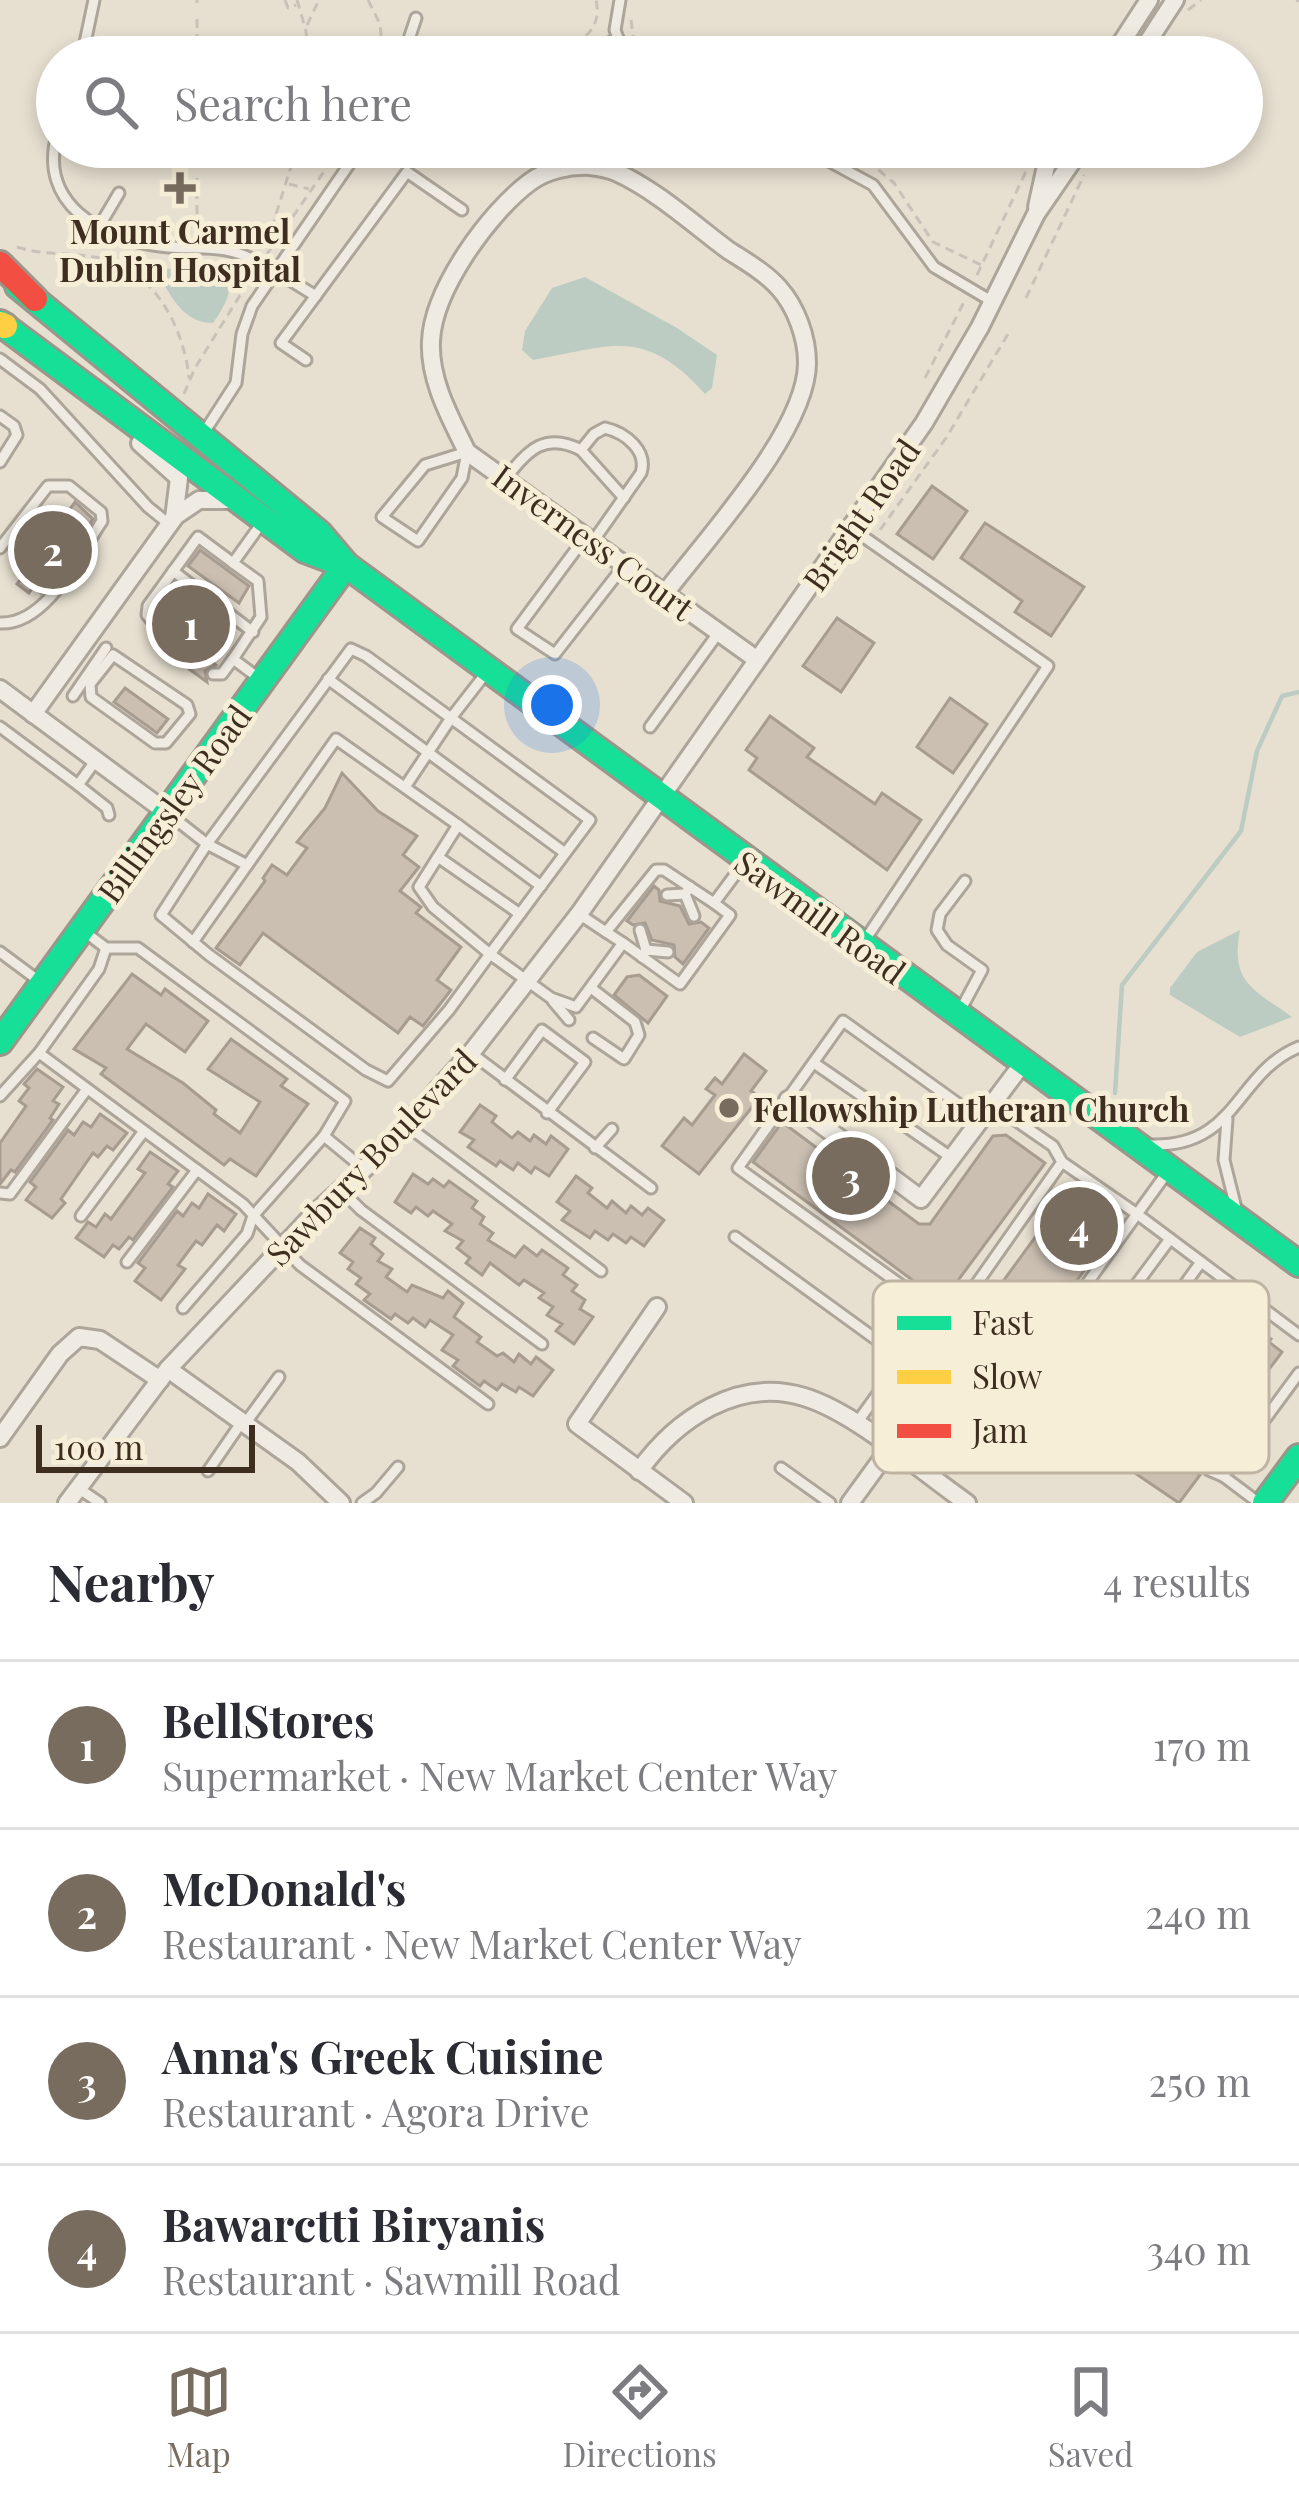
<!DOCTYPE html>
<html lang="en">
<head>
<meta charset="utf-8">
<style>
  :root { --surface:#fff; --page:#f2f2f3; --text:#2b2b33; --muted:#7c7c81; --line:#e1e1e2; --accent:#786c5e }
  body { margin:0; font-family:"Playfair Display",serif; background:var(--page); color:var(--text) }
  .scale { position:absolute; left:36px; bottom:30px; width:219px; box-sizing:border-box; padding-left:12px; border:6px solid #3d2e20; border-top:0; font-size:33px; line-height:42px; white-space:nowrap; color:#3d2e20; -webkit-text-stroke:9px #f7eed8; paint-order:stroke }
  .you { position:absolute; left:552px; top:705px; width:42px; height:42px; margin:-30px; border:9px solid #fff; border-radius:50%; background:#1a73e8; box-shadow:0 0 0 18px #1a73e833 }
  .badge { display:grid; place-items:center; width:78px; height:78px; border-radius:50%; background:var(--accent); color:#fff; font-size:39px; font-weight:700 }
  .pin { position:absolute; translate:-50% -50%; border:6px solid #fff; box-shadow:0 3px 12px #0006 }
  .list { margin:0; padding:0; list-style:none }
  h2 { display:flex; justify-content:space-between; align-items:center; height:156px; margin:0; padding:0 48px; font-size:51px }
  h2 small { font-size:39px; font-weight:400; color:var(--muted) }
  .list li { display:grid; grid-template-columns:78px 1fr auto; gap:36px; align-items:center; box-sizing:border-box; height:168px; padding:0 48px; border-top:3px solid var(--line) }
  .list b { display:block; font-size:45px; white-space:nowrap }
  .list p { margin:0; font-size:39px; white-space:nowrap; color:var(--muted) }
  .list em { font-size:39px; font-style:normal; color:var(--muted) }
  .icon { flex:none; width:66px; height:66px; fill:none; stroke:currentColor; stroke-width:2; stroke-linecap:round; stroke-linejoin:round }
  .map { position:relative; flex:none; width:1299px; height:1503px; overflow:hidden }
  .search { position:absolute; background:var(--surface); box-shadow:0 6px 18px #0003; left:36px; right:36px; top:36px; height:132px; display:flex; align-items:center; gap:30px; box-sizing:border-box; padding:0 42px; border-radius:66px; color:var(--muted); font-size:45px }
  .sheet { height:828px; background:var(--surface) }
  nav { display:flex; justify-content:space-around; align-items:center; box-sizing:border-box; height:168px; border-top:3px solid var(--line); background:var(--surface); font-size:33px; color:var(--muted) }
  nav a { display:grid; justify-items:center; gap:6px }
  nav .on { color:var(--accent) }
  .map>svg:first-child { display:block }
  .water { fill:#bcccc2 }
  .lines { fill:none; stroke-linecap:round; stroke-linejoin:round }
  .stream { stroke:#bcccc2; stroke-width:4.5 }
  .building { fill:#cbbfb2; stroke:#a89c90; stroke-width:3 }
  .lane-casing { stroke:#ada599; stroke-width:15 }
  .street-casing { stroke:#ada599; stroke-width:22 }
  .fast-casing { stroke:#9c958a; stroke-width:30 }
  .slow-casing { stroke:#9c958a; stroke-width:30 }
  .jam-casing { stroke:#9c958a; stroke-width:30 }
  .path { stroke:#c8c2b9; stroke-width:3; stroke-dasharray:9 6; stroke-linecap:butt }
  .lane { stroke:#efebe3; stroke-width:9 }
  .street { stroke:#efebe3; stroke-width:16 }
  .fast { stroke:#16e098; stroke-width:24 }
  .slow { stroke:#ffcf43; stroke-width:24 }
  .jam { stroke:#f24e42; stroke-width:24 }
  .poi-dot { fill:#786c5e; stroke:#f7eed8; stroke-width:4.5 }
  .labels { text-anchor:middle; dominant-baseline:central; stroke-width:10; stroke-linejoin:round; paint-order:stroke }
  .poi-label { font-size:33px; font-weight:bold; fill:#3d2e20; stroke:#f7eed8 }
  .street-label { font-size:33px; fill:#3d2e20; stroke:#f7eed8 }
  .key { fill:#f7eed8; stroke:#bfb4a1; stroke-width:3 }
  .key-label { font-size:33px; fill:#3d2e20 }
</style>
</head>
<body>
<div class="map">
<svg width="1299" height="1503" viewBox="0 0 1299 1503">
  <rect width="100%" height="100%" fill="#e7e0d1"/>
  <g class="water">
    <path d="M164 269C212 266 253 269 213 323 185 323 172 299 160 277Z"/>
    <path d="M585 277 677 328 717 355 712 388 705 394C644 326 612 346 533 360L522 350 525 331 552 288Z"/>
    <path d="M1240 930C1230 983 1253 989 1292 1017L1240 1037 1170 995V988L1197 952Z"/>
  </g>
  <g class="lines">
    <polyline class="stream" points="1115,1093 1122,985 1241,831 1257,751 1282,696 1299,692"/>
  </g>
  <g class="building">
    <polygon points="932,486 967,511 933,559 897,534"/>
    <polygon points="75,502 93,519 53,580 41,593 33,587 29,593 17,584 22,578 17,574 30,557 27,555 47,533 76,529 63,519"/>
    <polygon points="985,523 1084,587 1051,636 1015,612 1022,601 961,558"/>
    <polygon points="200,550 249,586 239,603 188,566"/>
    <polygon points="175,597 218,630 201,654 216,665 205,671 207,682 174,658 186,654 183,643 188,636 161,616"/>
    <polygon points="837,618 874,643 841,692 803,666"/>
    <polygon points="125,688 168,719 157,733 114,702"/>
    <polygon points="950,698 987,724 953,773 917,747"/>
    <polygon points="770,716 814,748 807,757 875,804 882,793 921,820 887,870 749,770 757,758 746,750"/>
    <polygon points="342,773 378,811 417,836 403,855 419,867 400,891 421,907 416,913 461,947 437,980 451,990 423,1026 410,1017 398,1033 263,933 240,965 216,948 265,881 263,878 272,865 287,875 307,848 297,842 325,808"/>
    <polygon points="654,886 659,890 660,901 680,906 689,924 701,922 709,928 683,964 675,957 674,945 652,940 645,923 633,925 627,921"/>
    <polygon points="132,974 161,995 165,989 208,1021 185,1052 146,1024 127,1049 183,1083 216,1110 214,1114 240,1133 260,1102 208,1069 231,1039 287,1079 281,1086 308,1104 256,1176 230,1159 224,1165 101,1074 106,1068 74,1049"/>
    <polygon points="639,975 667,996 648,1023 614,995 627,977"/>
    <polygon points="744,1054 766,1071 751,1091 760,1097 699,1174 662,1146 684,1118 692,1125 715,1095 706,1089 715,1078 722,1084"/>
    <polygon points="37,1069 63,1087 53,1101 59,1104 50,1118 53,1120 15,1172 11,1170 0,1184 0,1143 26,1106 19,1101 29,1088 24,1084"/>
    <polygon points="480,1105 496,1116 492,1122 512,1138 518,1132 530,1141 534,1135 546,1144 551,1136 568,1149 549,1176 535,1167 531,1173 518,1163 513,1170 500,1161 496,1166 468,1147 474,1140 460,1132"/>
    <polygon points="100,1114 127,1133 113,1150 107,1146 98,1157 93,1153 61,1199 65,1203 52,1218 26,1200 36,1187 30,1182 68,1130 74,1135 83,1122 91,1127"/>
    <polygon points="782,1122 919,1224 930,1224 993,1136 1006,1135 1045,1163 942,1302 753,1162"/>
    <polygon points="150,1152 178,1171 168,1184 173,1187 133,1240 129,1237 119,1249 113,1245 104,1257 76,1238 88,1222 96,1227 105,1214 111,1219 145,1173 138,1169"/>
    <polygon points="413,1174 428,1184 433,1179 444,1187 449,1181 477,1201 472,1208 484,1217 480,1224 493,1233 488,1240 515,1257 524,1246 537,1256 542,1250 568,1268 563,1275 577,1285 572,1291 585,1300 580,1309 593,1317 574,1344 556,1331 562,1324 547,1315 553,1307 539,1298 544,1293 524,1280 519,1285 490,1263 482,1275 466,1263 470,1258 457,1248 463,1241 445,1231 452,1224 433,1211 428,1216 416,1207 411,1213 395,1202"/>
    <polygon points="576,1176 592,1188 588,1193 607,1208 612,1201 626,1213 631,1206 642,1215 648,1208 664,1220 644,1246 631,1237 626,1243 613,1234 608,1240 595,1231 590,1238 562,1220 570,1211 557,1202"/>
    <polygon points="208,1194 236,1214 224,1231 217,1225 202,1245 196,1241 178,1265 185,1269 161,1300 135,1281 145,1268 138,1263 177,1211 183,1216 192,1203 199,1208"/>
    <polygon points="1066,1195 1114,1230 1036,1336 1037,1349 1200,1475 1179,1503 1101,1450 958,1343"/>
    <polygon points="360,1228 375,1238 371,1244 383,1254 378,1261 392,1269 386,1277 407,1292 412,1285 443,1298 448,1291 463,1303 454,1317 481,1337 477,1342 497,1356 503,1353 514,1362 519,1354 531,1364 536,1357 553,1370 533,1396 519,1387 516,1392 502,1384 497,1390 484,1381 480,1386 453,1366 458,1360 442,1350 453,1335 430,1320 425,1327 413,1318 408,1323 395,1314 391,1319 364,1300 370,1294 356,1284 361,1278 348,1269 353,1262 340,1253"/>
    <polygon points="1246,1326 1271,1339 1269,1342 1282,1352 1246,1400 1233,1391 1252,1365 1229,1350"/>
  </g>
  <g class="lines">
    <g class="lane-casing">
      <g id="lane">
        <polyline points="620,0 615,30 625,57"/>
        <polyline points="82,57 94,0"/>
        <polyline points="403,57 416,18"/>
        <polyline points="584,57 616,39"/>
        <path d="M57 135C38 203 100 239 160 246 185 250 210 245 234 252 263 261 290 281 316 296"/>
        <polyline points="803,147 873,185 934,267 993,302"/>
        <polyline points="100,225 119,193"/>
        <polyline points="0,359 40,389 148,507 169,524"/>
        <polyline points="306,360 281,343 407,172 462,210"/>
        <polyline points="0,416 14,426 17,435 0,462"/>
        <polyline points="205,431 236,383 242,334 252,306 361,147"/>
        <polyline points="581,450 624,498"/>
        <polygon points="467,452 462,478 418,541 382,517 425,465"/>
        <path d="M507 477C528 449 546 432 581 450L594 434 605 428C626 433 648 451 641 473L594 540"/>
        <polyline points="851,528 1048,666 865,940"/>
        <polyline points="586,536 517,629 555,654 626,563"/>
        <path d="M0 548 48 486H69L101 512 102 521C79 555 47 625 0 623"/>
        <polyline points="173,571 253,632"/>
        <polyline points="178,650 147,615 148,606 198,537 233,563"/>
        <polygon points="113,655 187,705 190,714 166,743 155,743 91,697 90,684"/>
        <polyline points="213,674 222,674 233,659"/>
        <polyline points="260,679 233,659 261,617 258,581 233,563 261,524"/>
        <polyline points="328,679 565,853"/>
        <polyline points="73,696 106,648"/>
        <polyline points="0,727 78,785"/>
        <polyline points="650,727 719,632"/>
        <polyline points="96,760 78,785 107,808 109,815"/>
        <polyline points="170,815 207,844 161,915 209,955 366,1070 388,1081 449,1010 490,954 551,998 576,1007 623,943 680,984 730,915 714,903"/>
        <polyline points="458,825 541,886"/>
        <polyline points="438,857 520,914"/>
        <polyline points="247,865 207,844 351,649 366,656 451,718 486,673"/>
        <polyline points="690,887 685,894 694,916"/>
        <polyline points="667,895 685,894"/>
        <polyline points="579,914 606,932"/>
        <polyline points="640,930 646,950"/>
        <polyline points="85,932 106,948 138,948 345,1101 324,1136 364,1169"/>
        <polyline points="193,942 336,739 458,825 419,887 433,907 490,954 590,820 451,718 405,787"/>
        <polyline points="623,943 606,932 656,870 664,870 714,903 743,864"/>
        <polyline points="106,948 99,969 39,1053 243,1204 300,1265 488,1404"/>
        <polyline points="0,952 39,981"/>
        <polyline points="642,957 646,950 668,952"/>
        <polyline points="591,988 635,1022 639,1035 624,1059 593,1038"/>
        <polyline points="553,1001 569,1020"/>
        <polyline points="960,1011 982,970 947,945 937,930 940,914 965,881"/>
        <polyline points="471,1053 651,1188"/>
        <polyline points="814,1063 952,1158"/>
        <polyline points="505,1080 542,1030 585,1062 547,1113"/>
        <polyline points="0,1096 39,1053"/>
        <polyline points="1227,1119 1224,1160 1236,1208"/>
        <polyline points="406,1125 601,1271"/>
        <path d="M1150 1145C1238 1148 1235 1073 1299 1047"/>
        <polyline points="595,1148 612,1129"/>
        <polyline points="1062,1162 956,1313 937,1311 738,1168 843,1021 964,1108 992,1104 1053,1146 1062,1162 1137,1214 1050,1335 1048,1349 1209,1470 1223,1476"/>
        <polyline points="1166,1174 1137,1214 1299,1335"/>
        <polyline points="341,1190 361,1210 542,1344"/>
        <polyline points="0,1193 10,1194 87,1089"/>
        <polyline points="81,1216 144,1131"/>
        <polyline points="735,1237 903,1359 856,1424"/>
        <polyline points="127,1262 197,1170"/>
        <polyline points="183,1308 247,1234 253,1216 324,1136"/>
        <polyline points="1065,1313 1248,1442"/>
        <polyline points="1098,1336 1170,1239"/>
        <polyline points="903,1359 957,1395"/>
        <polyline points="1131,1359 1201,1262"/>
        <polyline points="1163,1382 1234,1287"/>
        <polyline points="244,1425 279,1377"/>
        <polyline points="781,1468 830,1503"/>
        <polyline points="208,1471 241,1423"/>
        <polyline points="78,1488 100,1503"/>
        <polyline points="362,1503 376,1493 398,1467"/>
        <polyline points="1259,1503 1223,1476 1299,1373"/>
      </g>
    </g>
    <g class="street-casing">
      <g id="street">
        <polyline points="1112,57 1149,0"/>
        <polyline points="1138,57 1175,0"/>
        <polyline points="1037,207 1046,166 1056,147"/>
        <polyline points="174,517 199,500 233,500"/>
        <path d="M666 592C707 538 807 430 807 363 807 337 796 307 779 288 766 273 745 261 728 250 693 224 656 190 616 172 609 169 598 167 590 166 569 165 546 170 530 182 489 212 433 290 431 341 429 380 450 417 467 452L756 659"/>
        <polyline points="0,689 166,812"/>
        <polyline points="33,714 174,518 179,478 140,443"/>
        <polyline points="788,1100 921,1199 1023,1063"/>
        <polyline points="657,1307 577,1424 684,1503"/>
        <polyline points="168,1369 298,1462 341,1503"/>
        <polyline points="0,1438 60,1354 79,1337 100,1340 160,1380"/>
        <path d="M639 1471C676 1419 738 1377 804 1397 855 1412 922 1472 967 1503"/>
        <polyline points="67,1503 168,1369 312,1216 375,1159 471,1053 579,914 924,423 980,327 1036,214 1082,147"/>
        <polyline points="850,1503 890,1448"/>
      </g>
    </g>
    <g class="fast-casing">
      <g id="fast">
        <polyline points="18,286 319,533 346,565 1299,1264"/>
        <polyline points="0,323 305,550 342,564"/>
        <polyline points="0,1042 346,565"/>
        <polyline points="1265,1503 1299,1457"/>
      </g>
    </g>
    <g class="slow-casing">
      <polyline id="slow" points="0,324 5,326"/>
    </g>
    <g class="jam-casing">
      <polyline id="jam" points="0,264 35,299"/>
    </g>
    <g class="path">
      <polyline points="197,0 197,3"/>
      <polyline points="285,0 288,8 296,5"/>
      <polyline points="297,0 306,31 308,57"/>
      <polyline points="368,0 380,24 383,57"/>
      <polyline points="1296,0 1299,1"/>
      <polyline points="1188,10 1201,0"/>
      <polyline points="631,20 634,42 645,57"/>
      <polyline points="307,25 319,0"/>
      <polyline points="197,43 197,18"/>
      <path d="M546 57C573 47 604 34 596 0"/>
      <polyline points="1092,57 1099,47"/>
      <polyline points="1159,57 1167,43"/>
      <polyline points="840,147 868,161 894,183 933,242 981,265"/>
      <polyline points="197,164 197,147"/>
      <polyline points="289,184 309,189"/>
      <polyline points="197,214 197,178"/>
      <polyline points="274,240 269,237 297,147"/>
      <path d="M17 247C44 256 72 252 100 258 154 269 184 328 189 378"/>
      <polyline points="267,254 341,147"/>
      <polyline points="977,275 1029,165"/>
      <polyline points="1026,298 1084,175"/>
      <polyline points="925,378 965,300"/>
      <polyline points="184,394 195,368 252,276"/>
      <polyline points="880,530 946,438 1011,329"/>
    </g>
    <use href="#lane" class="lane"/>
    <use href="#street" class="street"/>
    <use href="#fast" class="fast"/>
    <use href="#slow" class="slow"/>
    <use href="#jam" class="jam"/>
  </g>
  <g class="poi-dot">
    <path d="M174 170h12v12h12v12h-12v12h-12v-12h-12v-12h12z"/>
    <circle cx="729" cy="1108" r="12"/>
  </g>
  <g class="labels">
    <g class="poi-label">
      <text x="180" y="230">Mount Carmel<tspan x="180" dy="38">Dublin Hospital</tspan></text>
      <text x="753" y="1108" text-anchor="start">Fellowship Lutheran Church</text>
    </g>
    <g class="street-label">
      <text transform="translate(860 514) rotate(-55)">Bright Road</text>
      <text transform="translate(594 541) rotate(36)">Inverness Court</text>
      <text transform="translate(173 803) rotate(-54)">Billingsley Road</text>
      <text transform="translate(821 916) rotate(36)">Sawmill Road</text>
      <text transform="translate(370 1156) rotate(-46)">Sawbury Boulevard</text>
    </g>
  </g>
  <rect x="873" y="1281" width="396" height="192" rx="18" class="key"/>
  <rect x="897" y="1316" width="54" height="14" fill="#16e098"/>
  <rect x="897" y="1370" width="54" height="14" fill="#ffcf43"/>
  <rect x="897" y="1424" width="54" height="14" fill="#f24e42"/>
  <g class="key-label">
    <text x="972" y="1335">Fast</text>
    <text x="972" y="1389">Slow</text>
    <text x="972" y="1443">Jam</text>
  </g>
</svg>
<div class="scale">100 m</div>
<div class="you"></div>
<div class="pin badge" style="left:191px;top:624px">1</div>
<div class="pin badge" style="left:53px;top:550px">2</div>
<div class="pin badge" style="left:851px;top:1176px">3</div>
<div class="pin badge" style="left:1079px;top:1226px">4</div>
<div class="search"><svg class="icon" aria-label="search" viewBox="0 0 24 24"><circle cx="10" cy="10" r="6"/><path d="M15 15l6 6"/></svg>Search here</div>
</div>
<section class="sheet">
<h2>Nearby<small>4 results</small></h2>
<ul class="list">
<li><span class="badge">1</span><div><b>BellStores</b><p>Supermarket · New Market Center Way</p></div><em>170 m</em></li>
<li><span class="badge">2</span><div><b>McDonald's</b><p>Restaurant · New Market Center Way</p></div><em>240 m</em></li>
<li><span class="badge">3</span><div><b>Anna's Greek Cuisine</b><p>Restaurant · Agora Drive</p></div><em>250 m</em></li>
<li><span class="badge">4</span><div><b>Bawarctti Biryanis</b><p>Restaurant · Sawmill Road</p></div><em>340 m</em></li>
</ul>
</section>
<nav>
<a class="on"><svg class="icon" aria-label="map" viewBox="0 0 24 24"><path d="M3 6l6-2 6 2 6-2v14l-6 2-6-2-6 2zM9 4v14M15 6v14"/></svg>Map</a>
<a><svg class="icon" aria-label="directions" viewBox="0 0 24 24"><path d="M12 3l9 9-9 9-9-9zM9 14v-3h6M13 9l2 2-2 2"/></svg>Directions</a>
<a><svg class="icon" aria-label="saved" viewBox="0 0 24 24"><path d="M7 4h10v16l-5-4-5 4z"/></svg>Saved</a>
</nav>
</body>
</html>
